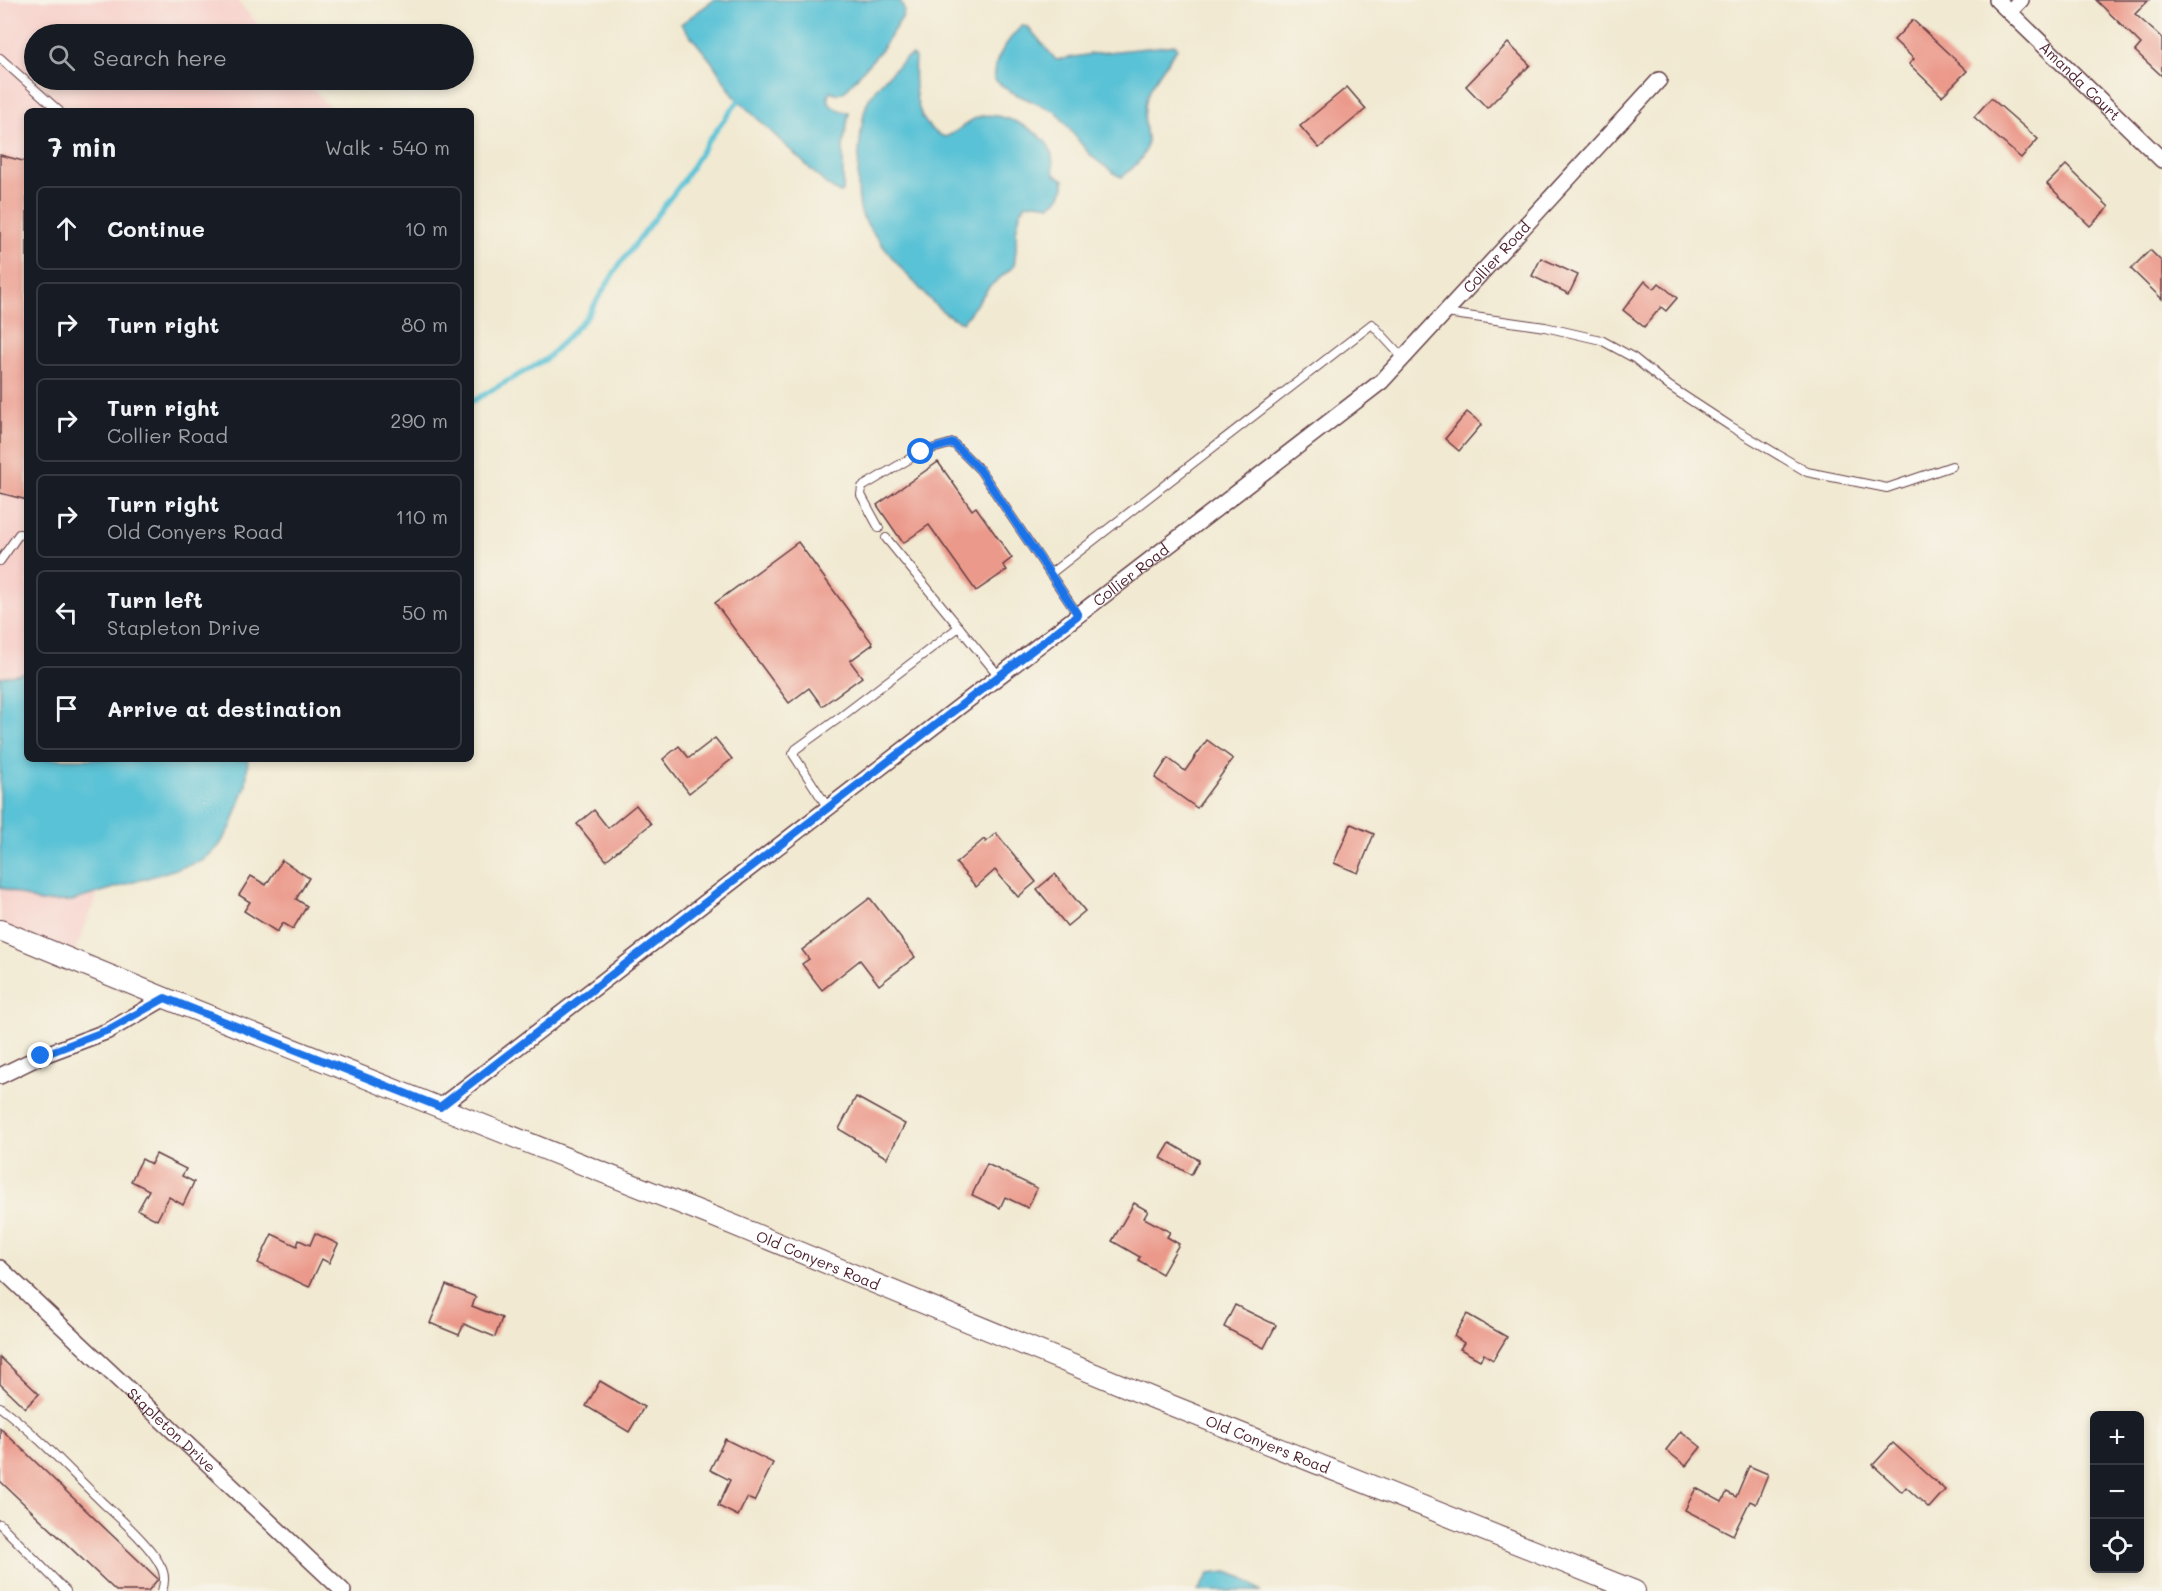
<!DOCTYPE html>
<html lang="en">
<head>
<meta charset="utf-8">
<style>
  :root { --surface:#171b24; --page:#20242c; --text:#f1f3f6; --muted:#9ea1a6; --line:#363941 }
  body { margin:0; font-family:Mali,sans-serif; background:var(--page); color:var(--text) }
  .controls { position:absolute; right:18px; bottom:18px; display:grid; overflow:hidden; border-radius:9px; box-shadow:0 3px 9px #0003 }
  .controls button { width:54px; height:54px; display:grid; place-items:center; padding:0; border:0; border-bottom:2px solid var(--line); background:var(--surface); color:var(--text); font:30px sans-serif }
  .stop { position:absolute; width:18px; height:18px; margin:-14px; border:4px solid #1a73e8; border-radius:50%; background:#fff }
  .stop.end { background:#1a73e8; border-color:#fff; box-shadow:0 2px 6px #0008 }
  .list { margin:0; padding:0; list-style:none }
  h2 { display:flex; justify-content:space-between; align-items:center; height:78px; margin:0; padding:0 24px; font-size:26px }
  h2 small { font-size:20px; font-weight:400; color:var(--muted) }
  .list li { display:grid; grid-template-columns:39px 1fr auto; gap:18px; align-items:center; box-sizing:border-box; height:84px; margin:0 12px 12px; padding:0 12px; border:2px solid var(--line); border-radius:9px }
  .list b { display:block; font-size:22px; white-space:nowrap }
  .list p { margin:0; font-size:20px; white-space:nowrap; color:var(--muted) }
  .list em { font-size:20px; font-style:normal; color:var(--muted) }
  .icon { flex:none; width:33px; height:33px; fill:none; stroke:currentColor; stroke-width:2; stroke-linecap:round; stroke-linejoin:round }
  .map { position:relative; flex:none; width:2162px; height:1591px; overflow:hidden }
  .search { position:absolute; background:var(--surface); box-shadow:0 3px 9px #0003; left:24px; top:24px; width:450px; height:66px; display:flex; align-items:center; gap:15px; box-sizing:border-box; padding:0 21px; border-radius:33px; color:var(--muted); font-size:22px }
  .panel { position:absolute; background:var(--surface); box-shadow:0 3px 9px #0003; left:24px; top:108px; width:450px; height:654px; border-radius:9px }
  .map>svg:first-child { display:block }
  .built { fill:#f7d0ca }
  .water { fill:#5ac2d6; stroke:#527080; stroke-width:1.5 }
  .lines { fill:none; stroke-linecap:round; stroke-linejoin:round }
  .stream { stroke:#5ac2d6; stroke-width:5 }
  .building { fill:#eb998a }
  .service-casing { stroke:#633d44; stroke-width:10 }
  .minor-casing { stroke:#633d44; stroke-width:18 }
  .tertiary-casing { stroke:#633d44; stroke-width:22 }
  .service { stroke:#fff; stroke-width:8 }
  .minor { stroke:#fff; stroke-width:15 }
  .tertiary { stroke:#fff; stroke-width:20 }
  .route { stroke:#1a73e8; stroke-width:8 }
  .labels { text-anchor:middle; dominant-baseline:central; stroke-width:4.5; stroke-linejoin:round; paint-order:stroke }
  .street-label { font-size:15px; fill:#4a1f2b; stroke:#f7f3e8 }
</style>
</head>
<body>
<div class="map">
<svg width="2162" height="1591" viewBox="0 0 2162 1591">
  <rect width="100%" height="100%" fill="#f7f3e8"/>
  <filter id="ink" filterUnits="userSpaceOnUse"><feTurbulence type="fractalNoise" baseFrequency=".0167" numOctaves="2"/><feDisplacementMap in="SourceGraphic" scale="12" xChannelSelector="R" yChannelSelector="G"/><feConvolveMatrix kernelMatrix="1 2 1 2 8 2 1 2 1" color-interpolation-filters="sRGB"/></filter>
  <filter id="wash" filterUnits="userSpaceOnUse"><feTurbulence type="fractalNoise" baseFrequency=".008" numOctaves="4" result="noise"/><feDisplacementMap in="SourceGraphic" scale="24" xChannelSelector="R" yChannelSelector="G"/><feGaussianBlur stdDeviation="1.35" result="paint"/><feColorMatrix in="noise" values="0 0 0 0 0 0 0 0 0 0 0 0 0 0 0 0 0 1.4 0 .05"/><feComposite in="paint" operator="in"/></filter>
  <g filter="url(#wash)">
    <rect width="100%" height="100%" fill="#f1e9d1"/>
    <polygon class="built" points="0,0 237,0 266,34 34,34 34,80 305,80 333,111 27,111 27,759 151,759 70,964 0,935"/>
    <g class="water">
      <path d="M714 0H900L904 10 903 16 881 50 845 91 838 94 830 91C823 107 837 109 849 113L843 146V191L840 193 827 185 734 96 712 62 681 24Z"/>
      <path d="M1022 26 1028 27 1056 60 1098 53 1176 45 1177 48C1167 64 1153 79 1147 97 1136 135 1166 143 1122 177L1117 175 1091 156 1056 112 1009 91 994 79C992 61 1009 38 1022 26Z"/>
      <path d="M912 55 915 58C913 85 914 127 945 137 957 133 965 123 976 118 996 108 1039 129 1049 147 1054 156 1052 165 1054 174L1064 180C1065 191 1060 199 1051 205L1036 203 1026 204 1020 213 1016 231V250L1014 266 989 287 963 322C942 316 928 297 914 282 902 270 865 226 861 212 855 192 859 117 869 99 878 83 894 70 906 58Z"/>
      <polygon points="27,672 27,759 248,759 246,785 231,827 219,846 202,861 72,901 40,902 0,887 0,677"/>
      <polygon points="1227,1572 1243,1578 1261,1591 1198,1591 1209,1574"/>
    </g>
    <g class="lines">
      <polyline class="stream" points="471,402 546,359 586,318 619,265 683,181 706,144 739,100"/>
    </g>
    <g id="blocks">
      <g class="building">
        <polygon points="2096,0 2149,0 2135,14 2162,38 2162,76 2135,51 2141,44"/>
        <polygon points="1913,20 1967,71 1942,96 1909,64 1914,59 1894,40"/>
        <polygon points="1508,43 1530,65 1487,108 1466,86"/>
        <polygon points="1347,87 1366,109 1319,148 1300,126"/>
        <polygon points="1991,98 2038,139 2021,158 1974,117"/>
        <polygon points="0,155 27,162 27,500 0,493"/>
        <polygon points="2066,165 2109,207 2090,226 2047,184"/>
        <polygon points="2150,250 2162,262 2162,299 2131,269"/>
        <polygon points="1541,258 1578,275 1569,294 1532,276"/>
        <polygon points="1645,281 1654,289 1659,283 1677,298 1666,311 1661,307 1644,327 1623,310"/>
        <polygon points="1467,412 1482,424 1459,451 1445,439"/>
        <polygon points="938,462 972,510 976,507 1012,558 1003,565 1007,570 976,591 929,525 903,543 877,505"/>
        <polygon points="798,542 873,644 850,661 862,677 822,706 809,688 789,703 715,603"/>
        <polygon points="715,738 732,759 689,793 663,759 679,746 689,758"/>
        <polygon points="1207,740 1233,759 1197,808 1155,778 1168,758 1185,771"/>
        <polygon points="636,805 651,824 606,860 577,824 594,810 608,828"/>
        <polygon points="1351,824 1374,834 1358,873 1334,863"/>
        <polygon points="996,833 1036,882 1018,897 995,870 976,887 956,863 984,839 986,842"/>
        <polygon points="282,860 309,878 296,899 307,906 293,929 283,923 277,932 244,911 250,902 239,895 251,876 266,885"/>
        <polygon points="1055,874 1085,911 1067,926 1037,889"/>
        <polygon points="870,898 915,957 879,985 860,960 822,990 802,964 809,959 802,950"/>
        <polygon points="856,1097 905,1124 887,1158 839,1129"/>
        <polygon points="1170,1143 1199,1160 1191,1175 1161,1158"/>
        <polygon points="156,1154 186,1169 182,1176 194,1182 183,1205 169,1197 157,1220 138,1210 149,1190 131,1181 142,1159 151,1164"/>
        <polygon points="987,1164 1037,1188 1028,1208 1005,1197 1000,1208 972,1195"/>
        <polygon points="1134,1203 1148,1211 1144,1218 1170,1232 1167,1237 1179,1244 1162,1274 1138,1260 1140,1257 1112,1241"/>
        <polygon points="315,1233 338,1244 329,1263 322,1259 309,1287 258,1263 272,1234 297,1246 299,1240 310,1245"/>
        <polygon points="446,1285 476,1297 472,1306 502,1318 495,1337 464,1324 459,1335 430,1323"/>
        <polygon points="1235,1305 1276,1325 1264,1348 1224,1327"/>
        <polygon points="1467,1314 1507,1337 1493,1360 1484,1354 1480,1360 1460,1349 1464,1343 1454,1336"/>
        <polygon points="0,1357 39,1394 25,1408 0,1384"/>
        <polygon points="600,1381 644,1407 629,1432 586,1406"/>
        <polygon points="0,1428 158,1579 148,1591 116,1591 0,1481"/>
        <polygon points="1681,1431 1701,1447 1686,1466 1666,1450"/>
        <polygon points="725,1439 773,1463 754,1501 747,1498 738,1516 718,1506 730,1480 710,1470"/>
        <polygon points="1893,1443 1945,1490 1929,1508 1906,1487 1902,1492 1873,1465"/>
        <polygon points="1749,1466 1768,1474 1756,1504 1750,1501 1733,1535 1685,1510 1696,1488 1722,1502 1727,1492 1736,1497"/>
      </g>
    </g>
  </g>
  <g filter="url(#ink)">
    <use href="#blocks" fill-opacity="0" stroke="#633d44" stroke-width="1.5"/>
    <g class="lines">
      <g class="service-casing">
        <g id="service">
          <polyline points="0,58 59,111"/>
          <polyline points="1446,313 1545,327 1601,340 1634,358 1669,386 1730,426 1807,472 1887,488 1952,466"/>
          <polyline points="879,528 861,495 862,487 921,452 953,443 980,470 1078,615"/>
          <polyline points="886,538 999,676"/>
          <polyline points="0,561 19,534 27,535"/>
          <polyline points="1050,574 1372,324 1403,358"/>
          <polyline points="828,808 793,754 796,749 842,716 959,627"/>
          <path d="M0 1407C38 1435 70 1471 104 1504 121 1519 150 1545 160 1565 165 1573 165 1582 162 1591"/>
          <polyline points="0,1524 66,1591"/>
        </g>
      </g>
      <g class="minor-casing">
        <g id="minor">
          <path id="s1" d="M1997 0 2162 160"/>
          <polyline points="2009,12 2021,0"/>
          <polyline points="0,1076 41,1056 108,1031 165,998"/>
          <path id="s2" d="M440 1107 1382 381 1659 80"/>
          <path id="s3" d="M0 1268 343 1591"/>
        </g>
      </g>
      <g class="tertiary-casing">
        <g id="tertiary">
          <path id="s4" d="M0 930 165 998 707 1214 1153 1398 1635 1591"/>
        </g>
      </g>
      <use href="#service" class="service"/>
      <use href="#minor" class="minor"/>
      <use href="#tertiary" class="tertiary"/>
    </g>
  </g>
  <g class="lines" filter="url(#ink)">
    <polyline class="route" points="41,1056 108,1030 165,998 440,1107 1078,615 980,470 953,443 921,452"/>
  </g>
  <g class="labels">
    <g class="street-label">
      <text stroke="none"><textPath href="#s1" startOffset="116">Amanda Court</textPath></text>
      <text stroke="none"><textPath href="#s2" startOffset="1358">Collier Road</textPath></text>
      <text stroke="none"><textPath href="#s2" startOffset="872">Collier Road</textPath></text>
      <text stroke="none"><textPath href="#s4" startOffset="882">Old Conyers Road</textPath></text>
      <text stroke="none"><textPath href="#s3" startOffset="236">Stapleton Drive</textPath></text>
      <text stroke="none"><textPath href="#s4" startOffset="1368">Old Conyers Road</textPath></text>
    </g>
  </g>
</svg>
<div class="controls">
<button>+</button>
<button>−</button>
<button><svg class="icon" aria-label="locate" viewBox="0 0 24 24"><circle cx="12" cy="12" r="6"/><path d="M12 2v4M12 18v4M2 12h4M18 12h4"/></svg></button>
</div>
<div class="stop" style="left:921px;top:452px"></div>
<div class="stop end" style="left:41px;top:1056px"></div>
<div class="search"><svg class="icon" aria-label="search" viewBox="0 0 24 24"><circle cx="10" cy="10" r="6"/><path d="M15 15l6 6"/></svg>Search here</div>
<section class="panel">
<h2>7 min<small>Walk · 540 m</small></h2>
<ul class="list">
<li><svg class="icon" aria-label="ahead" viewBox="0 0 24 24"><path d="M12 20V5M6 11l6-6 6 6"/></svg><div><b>Continue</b></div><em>10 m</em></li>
<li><svg class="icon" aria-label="right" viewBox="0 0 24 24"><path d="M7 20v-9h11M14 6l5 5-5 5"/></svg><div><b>Turn right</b></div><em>80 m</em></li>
<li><svg class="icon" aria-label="right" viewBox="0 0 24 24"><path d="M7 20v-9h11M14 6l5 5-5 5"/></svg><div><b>Turn right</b><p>Collier Road</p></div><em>290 m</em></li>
<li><svg class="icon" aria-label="right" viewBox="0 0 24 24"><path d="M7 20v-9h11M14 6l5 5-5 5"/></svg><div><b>Turn right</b><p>Old Conyers Road</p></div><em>110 m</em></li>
<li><svg class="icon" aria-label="left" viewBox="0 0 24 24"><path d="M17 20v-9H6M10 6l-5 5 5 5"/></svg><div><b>Turn left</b><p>Stapleton Drive</p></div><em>50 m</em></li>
<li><svg class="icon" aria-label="arrive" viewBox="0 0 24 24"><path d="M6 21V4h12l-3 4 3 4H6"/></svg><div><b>Arrive at destination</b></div></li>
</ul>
</section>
</div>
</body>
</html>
